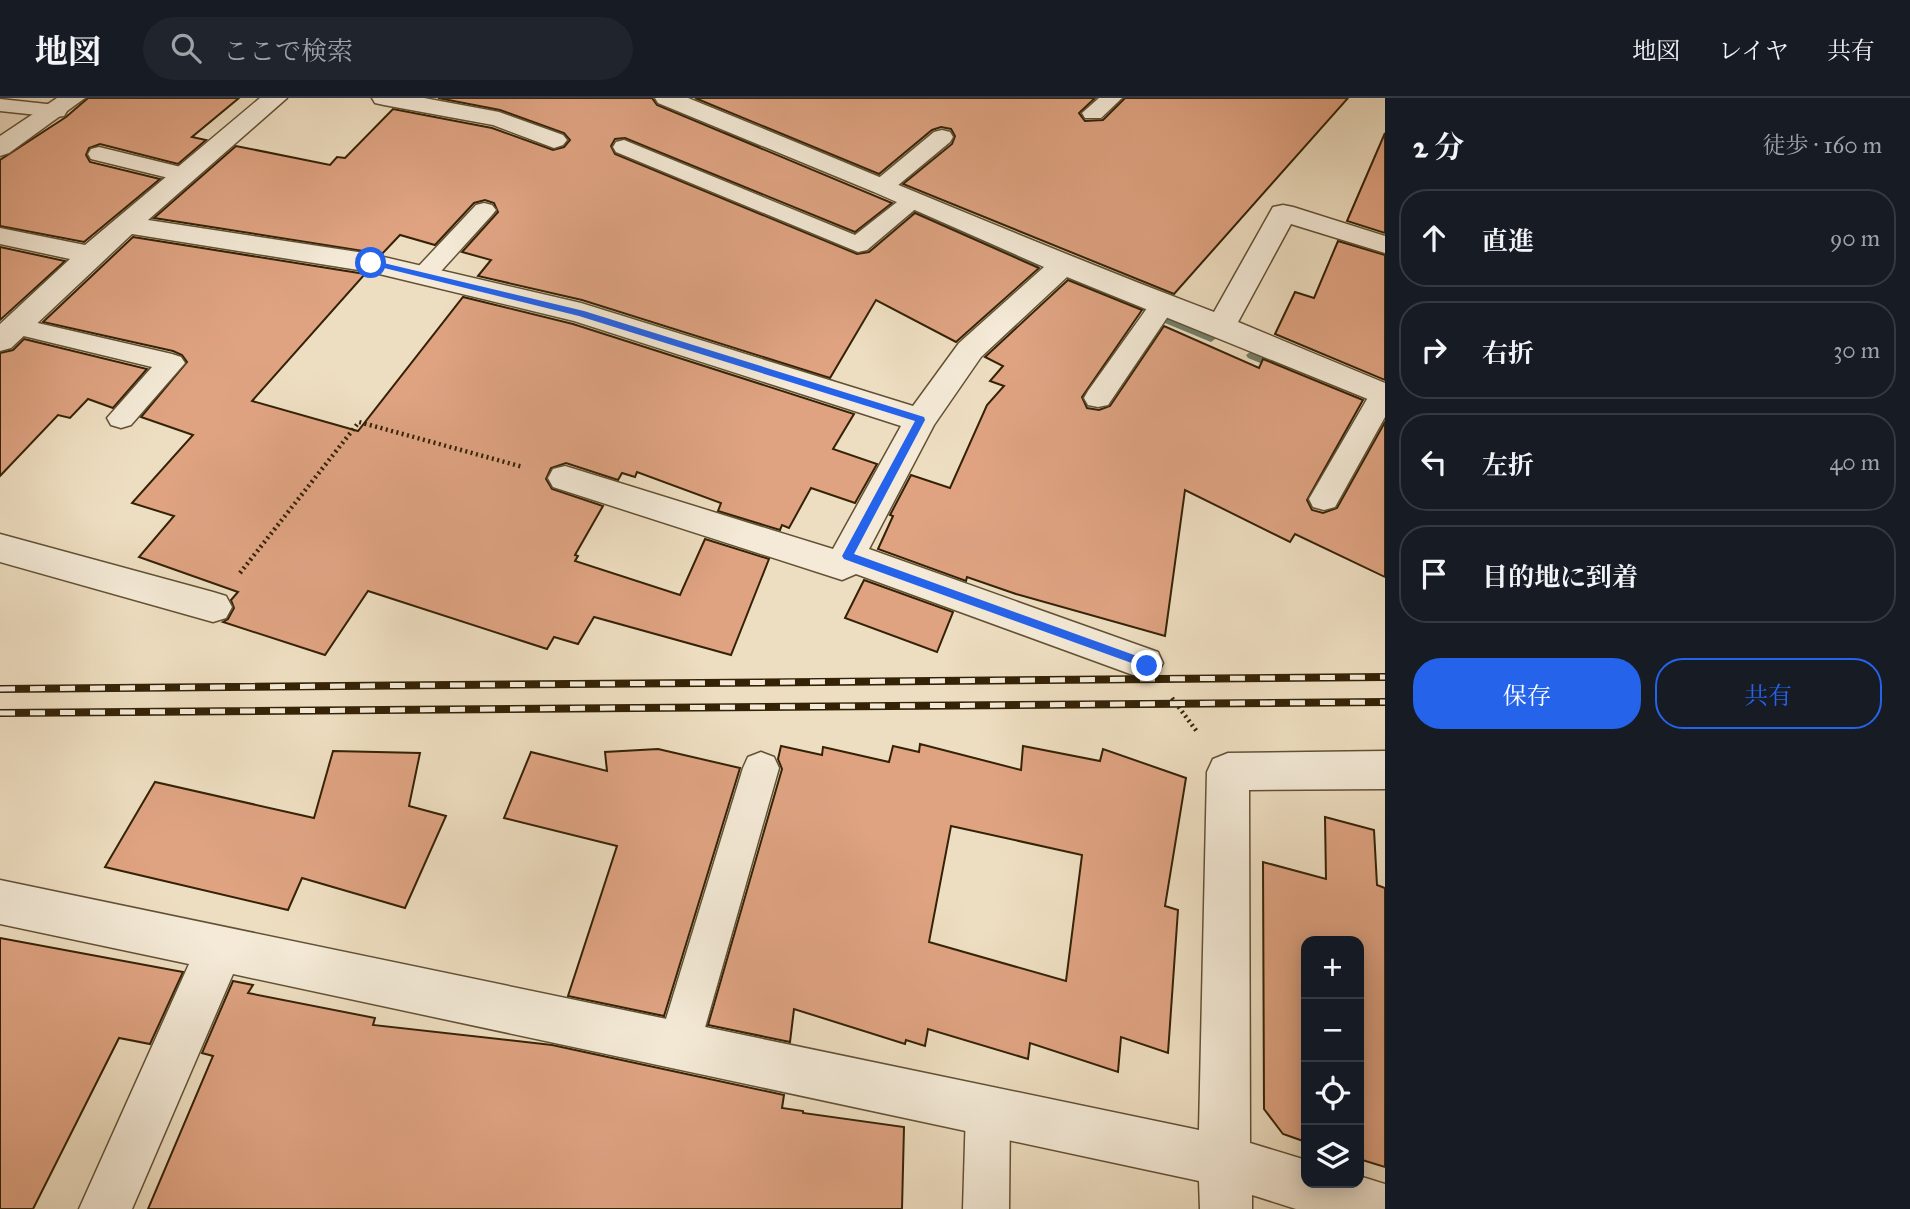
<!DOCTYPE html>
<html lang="ja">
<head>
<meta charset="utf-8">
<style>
  :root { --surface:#171b24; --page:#20242c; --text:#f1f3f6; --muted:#9ea1a6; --line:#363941; --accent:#2563eb }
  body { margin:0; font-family:"IM FELL Great Primer","Noto Serif JP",serif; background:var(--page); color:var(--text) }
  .controls { position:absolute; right:21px; bottom:21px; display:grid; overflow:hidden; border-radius:14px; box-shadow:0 4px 18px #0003 }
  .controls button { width:63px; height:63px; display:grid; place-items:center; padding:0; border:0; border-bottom:2px solid var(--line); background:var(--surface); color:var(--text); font:35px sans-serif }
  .stop { position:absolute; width:21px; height:21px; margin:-16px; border:5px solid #2563eb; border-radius:50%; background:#fff }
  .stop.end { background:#2563eb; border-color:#fff; box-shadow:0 2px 7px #0008 }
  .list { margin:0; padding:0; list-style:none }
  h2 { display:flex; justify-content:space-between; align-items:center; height:91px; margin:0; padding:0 28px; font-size:30px }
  h2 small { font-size:23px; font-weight:400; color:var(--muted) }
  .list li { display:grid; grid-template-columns:46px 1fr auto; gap:21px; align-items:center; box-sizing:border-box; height:98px; margin:0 14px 14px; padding:0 14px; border:2px solid var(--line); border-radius:28px }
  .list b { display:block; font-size:26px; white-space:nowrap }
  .list em { font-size:23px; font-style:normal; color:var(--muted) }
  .actions { display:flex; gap:14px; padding:21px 28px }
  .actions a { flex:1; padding:16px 0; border:2px solid var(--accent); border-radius:28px; text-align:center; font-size:24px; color:var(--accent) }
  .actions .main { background:var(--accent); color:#fff }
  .icon { flex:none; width:38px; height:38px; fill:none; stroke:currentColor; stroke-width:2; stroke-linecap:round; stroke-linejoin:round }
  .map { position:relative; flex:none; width:1385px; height:1111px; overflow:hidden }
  header { display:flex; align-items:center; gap:42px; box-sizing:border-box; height:98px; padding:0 35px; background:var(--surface); border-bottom:2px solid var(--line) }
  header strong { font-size:33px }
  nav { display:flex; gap:38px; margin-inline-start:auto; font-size:24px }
  .search { width:490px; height:63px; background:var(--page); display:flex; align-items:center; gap:18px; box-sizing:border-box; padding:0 24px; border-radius:38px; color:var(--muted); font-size:26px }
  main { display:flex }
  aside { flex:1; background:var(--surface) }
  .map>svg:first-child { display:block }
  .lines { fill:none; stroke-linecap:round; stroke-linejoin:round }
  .stream { fill:#717f6b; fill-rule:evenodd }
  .building { fill:#dfa382; stroke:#342206; stroke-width:2; fill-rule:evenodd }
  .service-casing { stroke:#625135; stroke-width:3 }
  .minor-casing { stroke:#625135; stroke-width:3 }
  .path { stroke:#342206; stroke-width:4.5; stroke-dasharray:2 3.5; stroke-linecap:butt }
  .service { fill:#f4ead7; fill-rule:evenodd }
  .minor { fill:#f4ead7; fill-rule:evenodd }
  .rail-casing { stroke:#342206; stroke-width:8 }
  .rail { stroke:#f4ead7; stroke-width:5; stroke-dasharray:15; stroke-linecap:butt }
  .route { fill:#2563eb }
</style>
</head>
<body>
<header>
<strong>地図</strong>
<div class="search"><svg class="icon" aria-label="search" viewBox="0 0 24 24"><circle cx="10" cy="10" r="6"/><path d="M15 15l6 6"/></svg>ここで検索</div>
<nav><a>地図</a><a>レイヤ</a><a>共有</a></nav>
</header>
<main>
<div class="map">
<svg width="1385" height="1111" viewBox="0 0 1385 1111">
  <rect width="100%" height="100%" fill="#eedec1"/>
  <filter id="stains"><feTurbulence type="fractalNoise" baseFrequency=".00286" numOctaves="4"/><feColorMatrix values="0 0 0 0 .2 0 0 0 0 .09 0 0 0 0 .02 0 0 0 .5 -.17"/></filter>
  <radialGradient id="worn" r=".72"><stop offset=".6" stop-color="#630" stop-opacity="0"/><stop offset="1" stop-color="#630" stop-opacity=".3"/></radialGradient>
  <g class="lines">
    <g class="stream">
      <polygon points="727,33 760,46 762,48 756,51 723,38 721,36"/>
      <polygon points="913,110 1042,163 1043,166 1037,170 1032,169 909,117 907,114"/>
      <polygon points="1076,179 1147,207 1149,210 1147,213 1137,213 1071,186 1069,183"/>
      <polygon points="1170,218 1216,236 1218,239 1211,244 1165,225 1165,219"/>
      <polygon points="1253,252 1290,267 1292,270 1285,275 1248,260 1246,257"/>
    </g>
  </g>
  <g class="building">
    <polygon points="88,0 239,0 192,39 206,42 178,66 100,46 89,50 86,57 90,64 160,81 84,144 0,128 0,62 66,19"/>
    <polygon points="438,0 652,0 657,7 892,105 855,134 625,40 615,41 611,48 615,56 857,156 869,154 915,115 1039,170 956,244 876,202 830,280 582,202 478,178 491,162 462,154 498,114 494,105 485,102 474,105 435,147 400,137 382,156 154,120 236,48 330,67 337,59 345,60 393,11 492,30 553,52 564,49 570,42 564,35 500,12"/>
    <polygon points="695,0 1095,0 1079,15 1085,23 1103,22 1125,0 1348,0 1174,196 903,86 952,46 955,38 951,31 941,29 932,32 879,76"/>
    <polygon points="1385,35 1385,135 1347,123"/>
    <polygon points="133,139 365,176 252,303 358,333 463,199 573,226 854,316 833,351 877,366 855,405 811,390 789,430 782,427 780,432 718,413 721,405 637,374 635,379 622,375 618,382 566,365 551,370 546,381 552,391 603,408 575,457 578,458 575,463 680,497 705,441 769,461 731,557 594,519 578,546 554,539 547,551 368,493 325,557 223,524 228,521 234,510 231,502 238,494 139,459 174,418 132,405 193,337 141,319 187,264 182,257 173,253 43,224"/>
    <polygon points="1338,143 1385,157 1385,282 1275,236 1295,194 1314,200"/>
    <polygon points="0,149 65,163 0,222"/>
    <polygon points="1068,182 1142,212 1082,299 1087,310 1099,312 1110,308 1164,228 1259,270 1263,261 1363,302 1307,402 1312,412 1323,415 1337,410 1385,324 1385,479 1295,436 1290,444 1185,392 1165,538 1016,496 967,479 966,483 878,451 893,418 890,417 911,377 950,390 987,307 1004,288 990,283 1003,268 985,259"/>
    <polygon points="24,241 147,271 113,310 88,301 70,320 58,317 0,378 0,255 13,252"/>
    <polygon points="864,482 953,514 937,554 845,520"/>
    <path d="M920 646 1021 672 1023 648 1100 663 1103 651 1186 680 1165 808 1178 812 1168 955 1121 939 1118 974 1030 945 1028 961 928 931 925 948 906 942 905 946 794 911 790 944 708 927 782 671 778 661 781 648 822 657 823 649 889 664 893 648 919 654ZM951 728 1082 757 1066 883 929 844Z"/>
    <polygon points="658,651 740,670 664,918 568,898 617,748 504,720 531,654 607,673 605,654"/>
    <polygon points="333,653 420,655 409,708 446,718 405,810 302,780 288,812 105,769 155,684 314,720"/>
    <polygon points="1325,719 1374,732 1377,787 1385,790 1385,1069 1359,1061 1359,843 1306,843 1306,1044 1283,1036 1264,1011 1263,764 1326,781"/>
    <polygon points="0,840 183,874 150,946 119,940 33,1111 0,1111"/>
    <polygon points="233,883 253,887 248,895 375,920 373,927 552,947 784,997 782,1010 803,1013 803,1015 904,1029 902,1111 148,1111 213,958 202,955"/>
  </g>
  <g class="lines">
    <g class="service-casing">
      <g id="service">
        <polygon points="1099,0 1122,0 1101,20 1085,20 1082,15"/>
        <polygon points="0,1 56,7 64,8 67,13 64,18 56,19 0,13"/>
        <polygon points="942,32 950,34 953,39 950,44 891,93 875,93 872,88 875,83 934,34"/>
        <polygon points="624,42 855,137 906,97 922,97 926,102 867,152 858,154 616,54 613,49 616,44"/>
        <polygon points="99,49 193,72 196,77 193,82 185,84 91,61 88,56 91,51"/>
        <polygon points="484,105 492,107 496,112 492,117 433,182 424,185 415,182 412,177 415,172 476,107"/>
        <polygon points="1164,197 1173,199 1177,205 1108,307 1098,309 1088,307 1084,300 1088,293 1155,199"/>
        <polygon points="16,220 172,256 181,259 185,265 131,327 121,330 111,327 107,320 152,269 7,234 3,228 7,222"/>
        <polygon points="1385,287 1385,319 1335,409 1324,412 1313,409 1309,401 1370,296 1374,289"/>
        <polygon points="761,654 774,659 779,670 700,947 694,962 679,968 664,962 658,947 743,670 748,659"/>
        <polygon points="988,990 1003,997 1010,1012 1009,1111 963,1111 966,1012 973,997"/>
      </g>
    </g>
    <g class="minor-casing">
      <g id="minor">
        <polygon points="57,0 85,0 9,55 0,58 0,38"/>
        <path d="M260 0H287L148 122 371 156 581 205 913 308 959 245 1044 169 874 94 658 5 655 0H688C864 71 1037 147 1214 214L1273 109 1283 107 1293 109 1385 138V155L1291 126 1238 224 1385 285V308L1067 179 981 259 934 327 869 451 1158 554 1163 565 1158 576 1144 581 856 476 842 482 553 389 548 380 553 371 565 368 833 451 901 328 574 223 371 174 132 136 11 250 0 253V226L70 161 0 146V130L85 147Z"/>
        <polygon points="372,0 424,0 499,14 563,37 567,42 563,47 554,50 493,27 384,7 375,5"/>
        <polygon points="0,436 213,494 226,498 232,509 226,520 213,524 0,464"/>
        <polygon points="1385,653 1385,691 1249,692 1250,1045 1306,1062 1306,1085 1359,1085 1359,1078 1385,1086 1385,1111 1296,1111 1252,1097 1252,1111 1200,1111 1199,1083 233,876 132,1111 79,1111 189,866 0,826 0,782 1199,1032 1207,674 1213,661 1228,655"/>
      </g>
    </g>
    <g class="path">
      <polyline points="240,475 359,324 523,369"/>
      <polyline points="1172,600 1198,635"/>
    </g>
    <use href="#service" class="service"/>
    <use href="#minor" class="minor"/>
    <g class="rail-casing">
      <g id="rail">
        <polyline points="0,591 1385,579"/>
        <polyline points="0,615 1385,604"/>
      </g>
    </g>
    <use href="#rail" class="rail"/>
  </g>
  <polygon class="route" points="371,162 584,213 924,319 925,322 854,456 1148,562 1153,568 1151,572 1143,572 1140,568 844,461 842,458 915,323 579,218 368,166"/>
  <rect width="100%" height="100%" filter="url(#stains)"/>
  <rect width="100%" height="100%" fill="url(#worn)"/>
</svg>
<div class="controls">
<button>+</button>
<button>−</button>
<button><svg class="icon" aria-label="locate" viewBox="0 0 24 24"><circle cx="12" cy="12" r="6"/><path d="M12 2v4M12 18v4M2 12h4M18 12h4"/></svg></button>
<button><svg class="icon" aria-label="layers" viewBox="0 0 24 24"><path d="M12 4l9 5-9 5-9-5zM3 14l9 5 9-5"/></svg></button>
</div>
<div class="stop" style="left:371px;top:165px"></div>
<div class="stop end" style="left:1147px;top:568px"></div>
</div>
<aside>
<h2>2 分<small>徒歩 · 160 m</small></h2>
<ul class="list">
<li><svg class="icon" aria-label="ahead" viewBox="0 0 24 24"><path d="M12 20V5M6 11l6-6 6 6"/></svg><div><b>直進</b></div><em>90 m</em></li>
<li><svg class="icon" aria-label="right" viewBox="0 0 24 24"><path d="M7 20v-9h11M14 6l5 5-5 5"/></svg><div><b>右折</b></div><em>30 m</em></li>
<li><svg class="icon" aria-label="left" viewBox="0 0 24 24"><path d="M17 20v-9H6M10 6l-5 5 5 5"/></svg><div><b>左折</b></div><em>40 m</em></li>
<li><svg class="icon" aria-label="arrive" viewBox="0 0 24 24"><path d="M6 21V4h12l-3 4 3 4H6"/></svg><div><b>目的地に到着</b></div></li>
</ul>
<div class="actions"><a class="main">保存</a><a>共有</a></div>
</aside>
</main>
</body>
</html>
